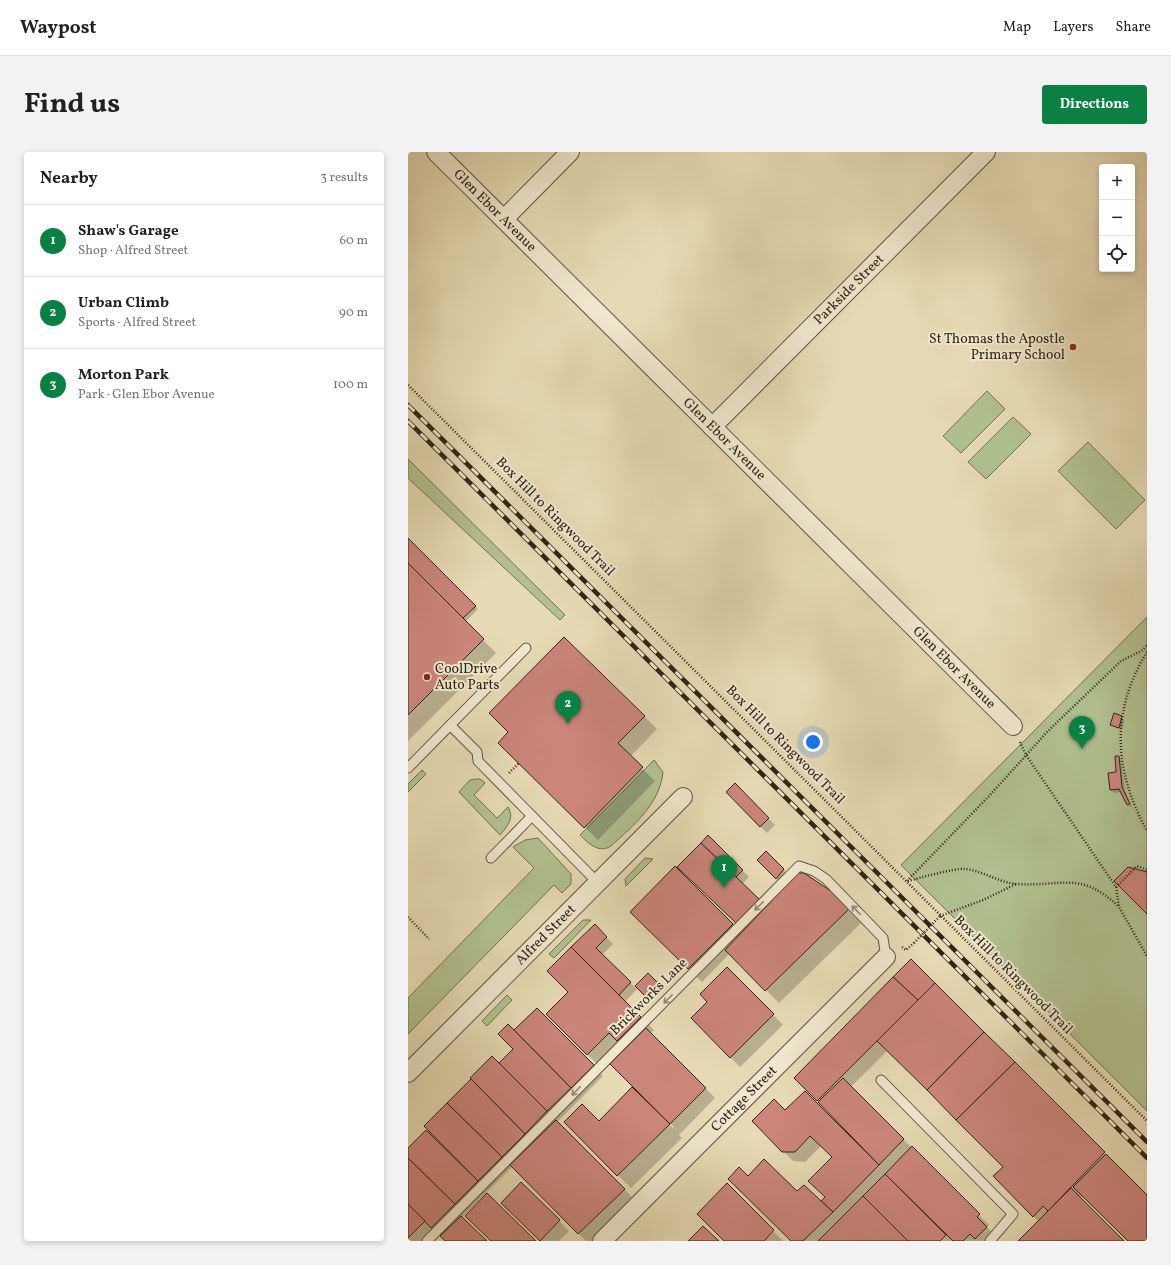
<!DOCTYPE html>
<html lang="en">
<head>
<meta charset="utf-8">
<style>
  :root { --surface:#fff; --page:#f2f2f2; --text:#202124; --muted:#757577; --line:#e0e0e0; --accent:#0b8043 }
  body { margin:0; font-family:Vollkorn,serif; background:var(--page); color:var(--text) }
  .controls { position:absolute; right:12px; top:12px; display:grid; overflow:hidden; border-radius:4px; box-shadow:0 2px 6px #0003 }
  .controls button { width:36px; height:36px; display:grid; place-items:center; padding:0; border:0; border-bottom:1px solid var(--line); background:var(--surface); color:var(--text); font:20px sans-serif }
  .you { position:absolute; left:405px; top:590px; width:14px; height:14px; margin:-10px; border:3px solid #fff; border-radius:50%; background:#1a73e8; box-shadow:0 0 0 6px #1a73e833 }
  .badge { display:grid; place-items:center; width:26px; height:26px; border-radius:50%; background:var(--accent); color:#fff; font-size:13px; font-weight:700 }
  .pin { position:absolute; translate:-50% -33px; filter:drop-shadow(0 1px 2px #0008) }
  .pin::after { content:''; position:absolute; top:21px; width:14px; height:12px; background:inherit; clip-path:polygon(0 0,100% 0,50% 100%) }
  .list { margin:0; padding:0; list-style:none }
  h2 { display:flex; justify-content:space-between; align-items:center; height:52px; margin:0; padding:0 16px; font-size:17px }
  h2 small { font-size:13px; font-weight:400; color:var(--muted) }
  .list li { display:grid; grid-template-columns:26px 1fr auto; gap:12px; align-items:center; box-sizing:border-box; height:72px; padding:0 16px; border-top:1px solid var(--line) }
  .list b { display:block; font-size:15px; white-space:nowrap }
  .list p { margin:0; font-size:13px; white-space:nowrap; color:var(--muted) }
  .list em { font-size:13px; font-style:normal; color:var(--muted) }
  .icon { flex:none; width:22px; height:22px; fill:none; stroke:currentColor; stroke-width:2; stroke-linecap:round; stroke-linejoin:round }
  .map { position:relative; flex:none; width:739px; height:1089px; overflow:hidden; border-radius:4px }
  header { display:flex; align-items:center; gap:24px; box-sizing:border-box; height:56px; padding:0 20px; background:var(--surface); border-bottom:1px solid var(--line) }
  header strong { font-size:19px }
  nav { display:flex; gap:22px; margin-inline-start:auto; font-size:14px }
  .intro { display:flex; align-items:center; justify-content:space-between; box-sizing:border-box; height:96px; padding:0 24px }
  h1 { margin:0; font-size:28px }
  .button { padding:10px 18px; border-radius:4px; background:var(--accent); color:#fff; font-size:14px; font-weight:700 }
  main { display:flex; gap:24px; padding:0 24px }
  aside { flex:1; background:var(--surface); border-radius:4px; box-shadow:0 2px 6px #0003 }
  .map>svg:first-child { display:block }
  .green { fill:#b1c090; stroke:#717252 }
  .shadow { fill:#0003 }
  .building { fill:#cb857b; stroke:#312415 }
  .lines { fill:none; stroke-linecap:round; stroke-linejoin:round }
  .service-casing { stroke:#5e523d; stroke-width:11 }
  .minor-casing { stroke:#5e523d; stroke-width:20 }
  .path { stroke:#312415; stroke-width:2.5; stroke-dasharray:1 2; stroke-linecap:butt }
  .service { stroke:#efe7ce; stroke-width:9 }
  .minor { stroke:#efe7ce; stroke-width:18 }
  .rail-casing { stroke:#312415; stroke-width:4.5 }
  .rail { stroke:#efe7ce; stroke-width:3; stroke-dasharray:9; stroke-linecap:butt }
  .path-bridge { stroke:#312415; stroke-width:2.5; stroke-dasharray:1 2; stroke-linecap:butt }
  .oneway { stroke:#908672 }
  .poi-dot { fill:#8f2418; stroke:#efe7ce; stroke-width:1.5 }
  .labels { text-anchor:middle; dominant-baseline:central; stroke-width:4; stroke-linejoin:round; paint-order:stroke }
  .street-label { font-size:14px; fill:#312415; stroke:#efe7ce }
  .poi-label { font-size:14px; fill:#312415; stroke:#efe7ce; text-anchor:end }
</style>
</head>
<body>
<header>
<strong>Waypost</strong>
<nav><a>Map</a><a>Layers</a><a>Share</a></nav>
</header>
<div class="intro"><h1>Find us</h1><a class="button">Directions</a></div>
<main>
<aside>
<h2>Nearby<small>3 results</small></h2>
<ul class="list">
<li><span class="badge">1</span><div><b>Shaw's Garage</b><p>Shop · Alfred Street</p></div><em>60 m</em></li>
<li><span class="badge">2</span><div><b>Urban Climb</b><p>Sports · Alfred Street</p></div><em>90 m</em></li>
<li><span class="badge">3</span><div><b>Morton Park</b><p>Park · Glen Ebor Avenue</p></div><em>100 m</em></li>
</ul>
</aside>
<div class="map">
<svg width="739" height="1089" viewBox="0 0 739 1089">
  <rect width="100%" height="100%" fill="#e6dab4"/>
  <filter id="stains"><feTurbulence type="fractalNoise" baseFrequency=".005" numOctaves="4"/><feColorMatrix values="0 0 0 0 .2 0 0 0 0 .09 0 0 0 0 .02 0 0 0 .5 -.17"/></filter>
  <radialGradient id="worn" r=".72"><stop offset=".6" stop-color="#630" stop-opacity="0"/><stop offset="1" stop-color="#630" stop-opacity=".3"/></radialGradient>
  <g class="green">
    <polygon points="579,239 597,257 553,301 535,284"/>
    <polygon points="605,265 623,282 578,327 560,310"/>
    <polygon points="680,290 737,348 708,377 650,319"/>
    <polygon points="0,307 157,463 152,468 0,326"/>
    <polygon points="739,465 739,959 493,713"/>
    <path d="M246 608 255 620C252 652 225 674 203 694 191 702 180 691 172 683Z"/>
    <polygon points="14,618 18,622 0,640 0,632"/>
    <path d="M67 627H72L77 631 66 643 89 666 100 655C107 666 99 675 92 683L51 640 62 628Z"/>
    <polygon points="130,686 163,722 163,732 154,741 146,733 0,882 0,846 126,716 105,695 117,688"/>
    <polygon points="237,706 245,707 218,734 217,727"/>
    <polygon points="175,768 183,768 146,806 141,802"/>
    <polygon points="99,843 104,848 79,874 74,869"/>
  </g>
  <g class="shadow">
    <polygon points="0,388 70,457 57,470 88,501 0,589"/>
    <polygon points="236,564 249,577 222,605 247,629 190,688 104,604"/>
    <polygon points="713,565 716,568 714,578 703,573"/>
    <polygon points="710,605 713,608 717,639 724,655 722,655 713,640 706,641 703,638 709,621"/>
    <polygon points="327,633 367,673 359,681 319,640"/>
    <polygon points="300,685 341,725 334,732 358,756 422,739 453,771 371,851 322,801 294,830 223,760 267,716 333,782 337,778 281,725"/>
    <polygon points="358,701 379,721 371,729 350,708"/>
    <polygon points="187,774 205,792 194,803 229,837 217,850 246,878 243,881 307,946 271,983 274,986 223,1036 157,970 192,970 224,936 265,976 266,975 203,912 219,897 215,893 193,916 139,862 161,840"/>
    <polygon points="319,816 375,873 332,915 284,866 301,850"/>
    <polygon points="240,823 255,838 244,849 229,834"/>
    <polygon points="530,835 739,1044 739,1089 721,1089 675,1043 672,1046 715,1089 611,1089 631,1070 586,1025 597,1015 480,898 443,935 581,1073 579,1075 589,1085 585,1089 384,1089 340,1025 389,1040 413,1051 418,1045 425,1006 413,994 397,1010 385,1009 346,969 377,960 440,984 442,983 387,926"/>
    <polygon points="129,857 195,924 149,970 229,1050 190,1089 178,1089 105,1014 53,1066 77,1089 39,1089 28,1078 17,1089 0,1089 0,997 106,897 106,880"/>
    <polygon points="113,1031 161,1079 151,1089 133,1089 94,1051"/>
    <polygon points="319,1033 375,1089 318,1089"/>
  </g>
  <g class="building">
    <polygon points="0,386 68,454 55,466 0,411"/>
    <polygon points="0,411 76,487 0,563"/>
    <polygon points="156,485 237,564 210,591 235,615 176,676 90,591 100,580 81,561"/>
    <polygon points="706,561 714,564 711,576 702,573"/>
    <polygon points="707,604 711,604 714,635 722,652 719,653 711,637 702,638 700,621 708,620"/>
    <polygon points="327,631 361,666 352,675 318,640"/>
    <polygon points="300,683 335,718 328,725 293,691"/>
    <polygon points="293,691 352,748 329,772 269,715"/>
    <polygon points="358,699 376,717 368,727 349,708"/>
    <polygon points="267,714 325,772 280,817 222,760"/>
    <polygon points="720,715 739,720 739,762 706,729"/>
    <polygon points="390,721 396,721 423,739 441,757 357,839 317,798"/>
    <polygon points="187,772 199,785 188,796 223,830 211,843 163,795"/>
    <polygon points="163,795 233,865 209,889 201,881 179,903 138,862 160,840 139,819"/>
    <polygon points="503,807 527,831 510,848 485,825"/>
    <polygon points="319,815 366,862 322,906 283,866 299,850 292,842"/>
    <polygon points="240,821 253,834 240,847 227,834"/>
    <polygon points="485,825 510,848 409,949 386,926"/>
    <polygon points="527,831 576,880 519,938 469,889"/>
    <polygon points="129,856 186,913 163,936 106,878"/>
    <polygon points="100,872 163,936 139,959 91,911 105,897 90,882"/>
    <polygon points="238,876 298,936 262,972 202,912"/>
    <polygon points="576,880 607,910 548,968 519,938"/>
    <polygon points="84,904 139,959 117,982 62,926"/>
    <polygon points="607,910 697,1000 640,1059 635,1054 625,1065 585,1024 595,1015 548,968"/>
    <polygon points="435,926 496,987 471,1013 410,950"/>
    <polygon points="63,927 117,982 94,1005 39,951"/>
    <polygon points="224,935 262,972 209,1024 156,970 174,952 191,969"/>
    <polygon points="397,939 471,1013 425,1060 413,1049 417,1045 400,1029 424,1005 402,984 387,1000 374,1000 344,969 366,947 377,958"/>
    <polygon points="39,951 94,1005 70,1029 16,974"/>
    <polygon points="148,968 217,1037 170,1082 102,1013"/>
    <polygon points="18,978 70,1029 47,1052 0,1006 0,996"/>
    <polygon points="504,994 572,1062 569,1065 579,1075 567,1087 562,1082 555,1089 545,1089 477,1022"/>
    <polygon points="698,1002 739,1043 739,1089 720,1089 665,1035"/>
    <polygon points="0,1006 47,1052 23,1076 0,1052"/>
    <polygon points="356,1007 389,1039 396,1033 425,1060 395,1089 383,1089 320,1027 331,1015 340,1024"/>
    <polygon points="477,1022 538,1083 532,1089 499,1089 455,1044"/>
    <polygon points="113,1030 152,1068 132,1089 93,1051"/>
    <polygon points="319,1031 366,1078 356,1089 316,1089 289,1062"/>
    <polygon points="663,1036 716,1089 610,1089"/>
    <polygon points="79,1041 128,1089 83,1089 57,1064"/>
    <polygon points="455,1044 500,1089 410,1089"/>
    <polygon points="0,1052 17,1069 0,1086"/>
    <polygon points="53,1064 79,1089 37,1089 32,1084"/>
    <polygon points="295,1074 311,1089 280,1089"/>
  </g>
  <g class="lines">
    <g class="service-casing">
      <g id="service">
        <polyline points="42,573 69,600 70,609 190,731"/>
        <polyline points="0,616 118,496"/>
        <polyline points="83,706 124,664"/>
        <polyline points="473,928 605,1062 582,1089"/>
        <polyline points="19,1089 391,714 406,719 418,727 475,786 478,805"/>
      </g>
    </g>
    <g class="minor-casing">
      <g id="minor">
        <path id="s1" d="M28 0 605 574"/>
        <polyline points="96,67 162,0"/>
        <path id="s2" d="M304 275 578 0"/>
        <path id="s3" d="M0 921 275 645"/>
        <path id="s4" d="M194 1089 478 805"/>
      </g>
    </g>
    <g class="path">
      <polyline points="0,233 739,969"/>
      <path d="M739 500C702 560 706 619 739 679"/>
      <polyline points="612,590 618,603 708,735 711,755 739,804"/>
      <polyline points="101,621 111,611"/>
      <polyline points="499,729 582,643 640,579 713,509 735,498 739,493"/>
      <path d="M500 729C511 726 547 716 556 717 574 718 591 731 609 732 654 735 673 718 711 755"/>
      <polyline points="708,735 729,714 739,718"/>
      <polyline points="532,764 575,748 608,732"/>
      <polyline points="0,765 21,787"/>
      <polyline points="494,795 498,798 506,791"/>
    </g>
    <use href="#service" class="service"/>
    <use href="#minor" class="minor"/>
    <g class="rail-casing">
      <g id="rail">
        <polyline points="0,253 739,990"/>
        <polyline points="0,269 739,1006"/>
      </g>
    </g>
    <use href="#rail" class="rail"/>
    <polyline class="path-bridge" points="506,791 532,764"/>
  </g>
  <defs><path id="oneway-shaft" d="M-6 0H5M1.5-3L5.5 0L1.5 3" fill="none" stroke-width="1.6" stroke-linecap="round" stroke-linejoin="round"/></defs>
  <g class="oneway">
    <use href="#oneway-shaft" transform="translate(351 754) rotate(135)"/>
    <use href="#oneway-shaft" transform="translate(448 758) rotate(-134)"/>
    <use href="#oneway-shaft" transform="translate(260 847) rotate(135)"/>
    <use href="#oneway-shaft" transform="translate(168 939) rotate(135)"/>
  </g>
  <g class="poi-dot">
    <circle cx="665" cy="195" r="4"/>
    <circle cx="19" cy="525" r="4"/>
  </g>
  <g class="labels">
    <g class="street-label">
      <text stroke="none"><textPath href="#s1" startOffset="83">Glen Ebor Avenue</textPath></text>
      <text stroke="none"><textPath href="#s2" startOffset="194">Parkside Street</textPath></text>
      <text stroke="none"><textPath href="#s1" startOffset="407">Glen Ebor Avenue</textPath></text>
      <text transform="translate(147 365) rotate(45)">Box Hill to Ringwood Trail</text>
      <text stroke="none"><textPath href="#s1" startOffset="731">Glen Ebor Avenue</textPath></text>
      <text transform="translate(377 593) rotate(45)">Box Hill to Ringwood Trail</text>
      <text stroke="none"><textPath href="#s3" startOffset="195">Alfred Street</textPath></text>
      <text transform="translate(605 823) rotate(45)">Box Hill to Ringwood Trail</text>
      <text transform="translate(241 845) rotate(-45)">Brickworks Lane</text>
      <text stroke="none"><textPath href="#s4" startOffset="201">Cottage Street</textPath></text>
    </g>
    <g class="poi-label">
      <text x="657" y="187">St Thomas the Apostle<tspan x="657" dy="16">Primary School</tspan></text>
      <text x="27" y="517" text-anchor="start">CoolDrive<tspan x="27" dy="16">Auto Parts</tspan></text>
    </g>
  </g>
  <rect width="100%" height="100%" filter="url(#stains)"/>
  <rect width="100%" height="100%" fill="url(#worn)"/>
</svg>
<div class="controls">
<button>+</button>
<button>−</button>
<button><svg class="icon" aria-label="locate" viewBox="0 0 24 24"><circle cx="12" cy="12" r="6"/><path d="M12 2v4M12 18v4M2 12h4M18 12h4"/></svg></button>
</div>
<div class="you"></div>
<div class="pin badge" style="left:316px;top:736px">1</div>
<div class="pin badge" style="left:160px;top:572px">2</div>
<div class="pin badge" style="left:674px;top:597px">3</div>
</div>
</main>
</body>
</html>
